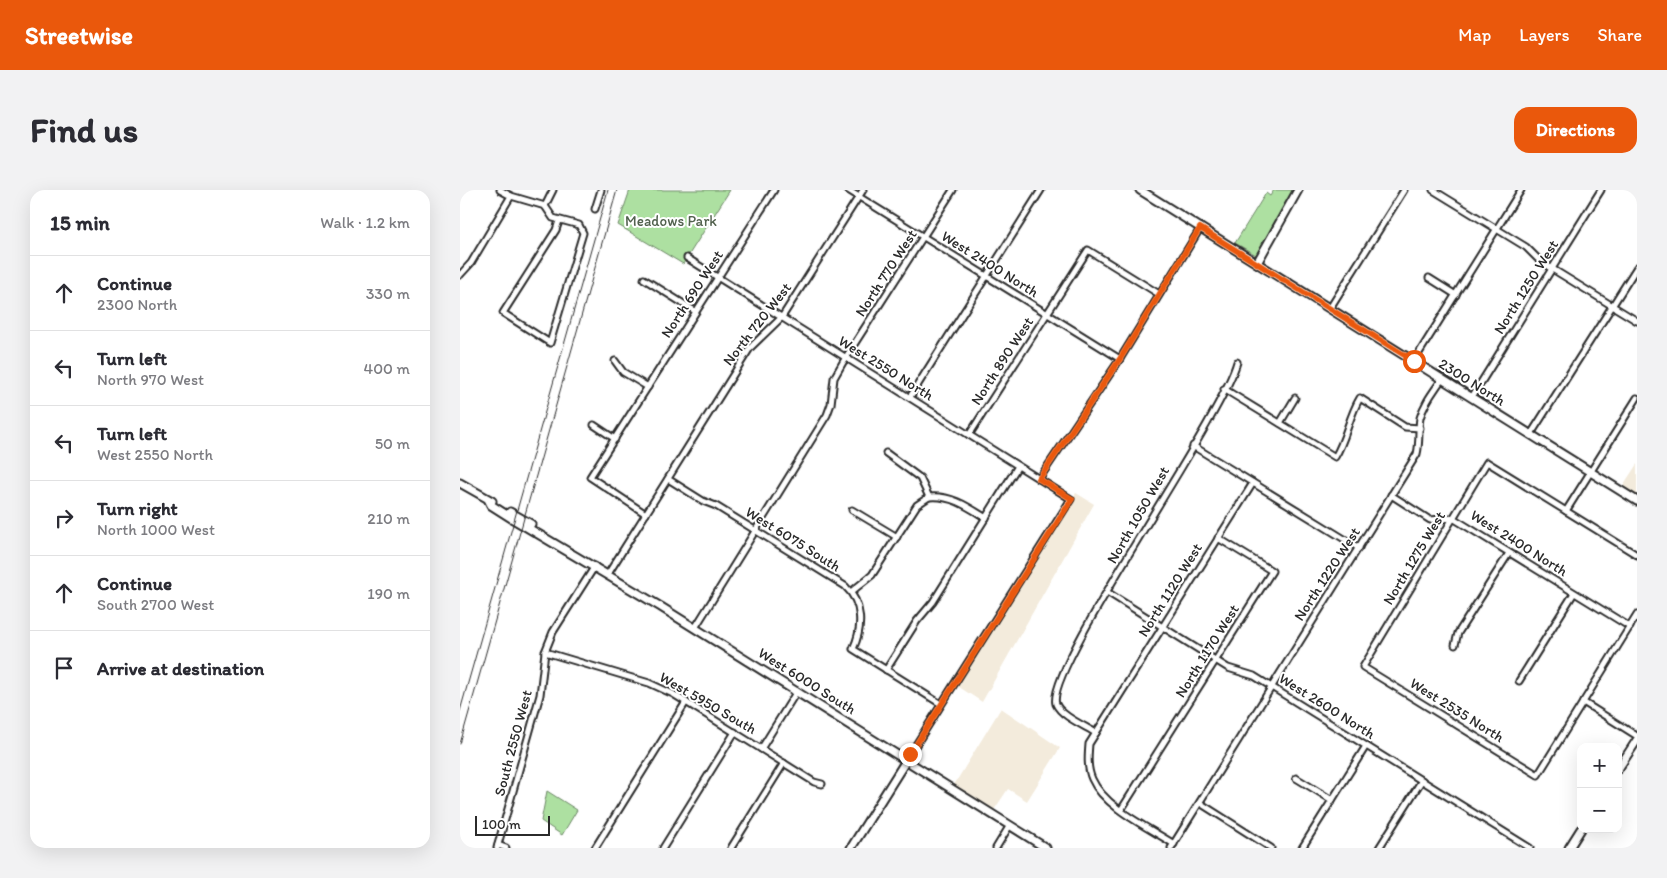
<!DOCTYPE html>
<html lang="en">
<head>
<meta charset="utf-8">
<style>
  :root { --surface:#fff; --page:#f2f2f3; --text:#2b2b33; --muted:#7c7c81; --line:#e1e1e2; --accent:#ea580c }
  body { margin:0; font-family:Itim,sans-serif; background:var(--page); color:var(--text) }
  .controls { position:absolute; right:15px; bottom:15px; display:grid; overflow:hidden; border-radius:10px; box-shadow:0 5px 20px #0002 }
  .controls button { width:45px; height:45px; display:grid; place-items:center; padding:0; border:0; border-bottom:1px solid var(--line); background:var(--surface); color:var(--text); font:25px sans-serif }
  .scale { position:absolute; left:15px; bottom:12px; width:75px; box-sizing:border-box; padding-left:5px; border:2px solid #2b2b2b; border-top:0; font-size:14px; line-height:18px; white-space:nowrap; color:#2b2b2b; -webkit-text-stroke:4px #fff; paint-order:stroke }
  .stop { position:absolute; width:15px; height:15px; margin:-11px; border:4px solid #ea580c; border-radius:50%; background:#fff }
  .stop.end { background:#ea580c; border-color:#fff; box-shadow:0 1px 5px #0008 }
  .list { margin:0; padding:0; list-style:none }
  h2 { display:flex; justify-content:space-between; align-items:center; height:65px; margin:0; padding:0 20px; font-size:21px }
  h2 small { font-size:16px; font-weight:400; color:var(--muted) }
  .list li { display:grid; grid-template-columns:32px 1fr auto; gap:15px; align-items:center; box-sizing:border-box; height:75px; padding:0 20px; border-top:1px solid var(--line) }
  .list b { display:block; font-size:19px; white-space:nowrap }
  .list p { margin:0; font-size:16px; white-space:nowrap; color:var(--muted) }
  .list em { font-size:16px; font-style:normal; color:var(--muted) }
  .icon { flex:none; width:28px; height:28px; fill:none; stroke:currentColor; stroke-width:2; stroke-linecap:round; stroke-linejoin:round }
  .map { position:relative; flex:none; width:1177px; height:658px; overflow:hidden; border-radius:15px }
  header { display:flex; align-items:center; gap:30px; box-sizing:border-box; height:70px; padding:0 25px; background:var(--accent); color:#fff }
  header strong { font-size:24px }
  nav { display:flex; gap:28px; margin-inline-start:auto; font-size:18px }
  .intro { display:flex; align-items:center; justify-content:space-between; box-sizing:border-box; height:120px; padding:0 30px }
  h1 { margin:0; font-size:35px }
  .button { padding:12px 22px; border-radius:15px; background:var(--accent); color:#fff; font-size:18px; font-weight:700 }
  main { display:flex; gap:30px; padding:0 30px }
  aside { flex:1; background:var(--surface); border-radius:15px; box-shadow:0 5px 20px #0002 }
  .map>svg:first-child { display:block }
  .built { fill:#f3ebdc }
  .green { fill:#ade0a1; stroke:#6c8666 }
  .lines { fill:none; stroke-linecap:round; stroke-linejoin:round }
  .street-casing { stroke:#2b2b2b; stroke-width:9 }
  .secondary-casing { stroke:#2b2b2b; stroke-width:11 }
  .street { stroke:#fff; stroke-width:5 }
  .secondary { stroke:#fff; stroke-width:7 }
  .rail { stroke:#2b2b2b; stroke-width:1 }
  .route { stroke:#ea580c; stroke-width:6 }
  .labels { text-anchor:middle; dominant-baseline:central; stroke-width:4; stroke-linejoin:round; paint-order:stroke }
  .park-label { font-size:15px; fill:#52614e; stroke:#fff }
  .street-label { font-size:15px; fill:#2b2b2b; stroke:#fff }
</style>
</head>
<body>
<header>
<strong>Streetwise</strong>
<nav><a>Map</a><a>Layers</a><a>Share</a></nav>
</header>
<div class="intro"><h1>Find us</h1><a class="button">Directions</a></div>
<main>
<aside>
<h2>15 min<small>Walk · 1.2 km</small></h2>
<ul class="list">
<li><svg class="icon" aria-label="ahead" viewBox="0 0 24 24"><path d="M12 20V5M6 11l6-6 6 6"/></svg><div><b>Continue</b><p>2300 North</p></div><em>330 m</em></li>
<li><svg class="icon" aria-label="left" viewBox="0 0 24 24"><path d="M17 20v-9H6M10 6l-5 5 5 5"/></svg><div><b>Turn left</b><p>North 970 West</p></div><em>400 m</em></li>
<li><svg class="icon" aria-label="left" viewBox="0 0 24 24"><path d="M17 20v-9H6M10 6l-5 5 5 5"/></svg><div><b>Turn left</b><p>West 2550 North</p></div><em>50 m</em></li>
<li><svg class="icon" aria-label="right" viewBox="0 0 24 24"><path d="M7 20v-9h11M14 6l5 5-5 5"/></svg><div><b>Turn right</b><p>North 1000 West</p></div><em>210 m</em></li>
<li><svg class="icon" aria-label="ahead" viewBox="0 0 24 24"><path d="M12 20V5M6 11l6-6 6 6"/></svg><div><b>Continue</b><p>South 2700 West</p></div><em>190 m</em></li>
<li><svg class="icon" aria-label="arrive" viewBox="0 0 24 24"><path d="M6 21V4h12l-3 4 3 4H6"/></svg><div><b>Arrive at destination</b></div></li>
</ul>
</aside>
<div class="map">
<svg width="1177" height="658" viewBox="0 0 1177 658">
  <rect width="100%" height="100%" fill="#fff"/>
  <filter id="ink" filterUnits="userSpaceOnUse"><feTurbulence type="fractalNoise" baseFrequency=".02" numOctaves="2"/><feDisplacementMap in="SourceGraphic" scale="10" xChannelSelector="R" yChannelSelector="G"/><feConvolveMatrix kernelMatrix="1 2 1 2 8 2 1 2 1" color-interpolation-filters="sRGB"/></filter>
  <g filter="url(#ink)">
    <g class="built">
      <polygon points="1177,274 1177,307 1162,297"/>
      <polygon points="616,303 634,314 522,512 496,495"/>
      <polygon points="541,518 600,558 567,611 548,599 534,620 494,595"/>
    </g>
    <g class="green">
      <polygon points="170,0 270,0 223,74 158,35"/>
      <polygon points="814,0 833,0 796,65 775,53 806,3 810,6"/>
      <polygon points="87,601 117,620 102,645 81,631"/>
    </g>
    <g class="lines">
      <g class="street-casing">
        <g id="street">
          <polyline points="40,0 51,6 85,16"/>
          <polyline points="388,0 660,169"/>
          <polyline points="973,0 1066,57 1081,72 1177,131"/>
          <polyline points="85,16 93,28 119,35 123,43 90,153 43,123 96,40 99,31"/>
          <polyline points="85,16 93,0"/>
          <polyline points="135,19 141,0"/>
          <polyline points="227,68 611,309 447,569"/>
          <polyline points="0,85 11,73 51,6"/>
          <polyline points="969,88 996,105"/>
          <polyline points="184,89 235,121"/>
          <polyline points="870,118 944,0"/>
          <polyline points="155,171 163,182 188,197"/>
          <polyline points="954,171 1061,0"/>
          <path d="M764 199 875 267C887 247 888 228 900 208L945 237 960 238"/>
          <polyline points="450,207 581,0"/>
          <polyline points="1012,207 1141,0"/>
          <polyline points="820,233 835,208"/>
          <polyline points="134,235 155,249"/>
          <polyline points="1071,244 1177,77"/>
          <polyline points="509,245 628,60 699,104"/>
          <polyline points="733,256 899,358"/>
          <path d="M426 263 460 288 469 307C491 305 507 316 526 328"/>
          <path d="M208 289 243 311 256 316 385 396C403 413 403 438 393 459L481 514"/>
          <polyline points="579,289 660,169 741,37"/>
          <polyline points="931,305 970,330 993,328 1170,437"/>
          <polyline points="392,320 437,347"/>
          <polyline points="1106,321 1177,208"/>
          <polyline points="186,324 130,287 314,0"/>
          <polyline points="1177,365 1027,272 903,477 1078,585 1177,425"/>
          <polyline points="148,384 290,158 322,127 403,0"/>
          <polyline points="391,402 412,385 457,315 469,307"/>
          <polyline points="647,402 768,478 794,486 1070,658"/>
          <polyline points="235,438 367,225 371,214 374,188 386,167 493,0"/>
          <polyline points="995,455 998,443 1049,363"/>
          <polyline points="85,462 189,493 213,504 354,592 362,594"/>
          <polyline points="426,480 457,431 473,412 558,276"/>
          <polyline points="1059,491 1114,403"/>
          <polyline points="1123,512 1177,546"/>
          <path d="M636 543C625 536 601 526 596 514 584 480 761 231 777 172"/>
          <polyline points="301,559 337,501"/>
          <polyline points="836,588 872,610"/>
          <polyline points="740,613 811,658"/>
          <polyline points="661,620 812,381 758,348"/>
          <path d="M714 654C689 638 644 617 632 589 627 578 628 566 629 554L793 293"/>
          <polyline points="38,655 46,658"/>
          <polyline points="37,658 80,505 85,462 93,442 135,376"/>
          <polyline points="135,658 226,512"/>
          <polyline points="203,658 275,542"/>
          <polyline points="271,658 324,573"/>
          <polyline points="536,658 550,635"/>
          <path d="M711 658 957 264C960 252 958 240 960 228 964 213 974 201 982 189"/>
          <polyline points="842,658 906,556"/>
          <polyline points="919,658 962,590"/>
        </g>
      </g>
      <g class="secondary-casing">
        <g id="secondary">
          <polyline points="680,0 1177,311"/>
          <polyline points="797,73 838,0"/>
          <polyline points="0,293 32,311"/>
          <polyline points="29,311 31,315 53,329 201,417 586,658"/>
          <polyline points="50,322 71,334"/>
          <polyline points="1158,579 1177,550"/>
          <polyline points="391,658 447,569"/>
          <polyline points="1109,658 1121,639"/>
        </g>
      </g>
      <use href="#street" class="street"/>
      <use href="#secondary" class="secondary"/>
      <g class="rail">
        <polyline points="0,521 148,0"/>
        <polyline points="0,554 157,0"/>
      </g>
    </g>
  </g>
  <g class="lines" filter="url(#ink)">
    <polyline class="route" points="450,564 612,309 579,289 660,169 740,38 954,171"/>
  </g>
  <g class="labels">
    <g class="park-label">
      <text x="211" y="31">Meadows Park</text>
    </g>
    <g class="street-label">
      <text transform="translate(530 74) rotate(32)">West 2400 North</text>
      <text transform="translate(426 83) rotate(-57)">North 770 West</text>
      <text transform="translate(1066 97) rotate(-58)">North 1250 West</text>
      <text transform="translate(232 104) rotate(-57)">North 690 West</text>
      <text transform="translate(297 134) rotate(-52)">North 720 West</text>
      <text transform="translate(542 171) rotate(-57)">North 890 West</text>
      <text transform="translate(426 178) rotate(32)">West 2550 North</text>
      <text transform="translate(1012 192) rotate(32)">2300 North</text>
      <text transform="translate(678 325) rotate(-60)">North 1050 West</text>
      <text transform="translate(333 349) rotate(32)">West 6075 South</text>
      <text transform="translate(1059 353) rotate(32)">West 2400 North</text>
      <text transform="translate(954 368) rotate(-59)">North 1275 West</text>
      <text transform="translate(867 384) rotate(-57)">North 1220 West</text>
      <text transform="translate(710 400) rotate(-58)">North 1120 West</text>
      <text transform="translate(747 461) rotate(-58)">North 1170 West</text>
      <text transform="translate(347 491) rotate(32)">West 6000 South</text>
      <text transform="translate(248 513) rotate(30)">West 5950 South</text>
      <text transform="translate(867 516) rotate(32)">West 2600 North</text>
      <text transform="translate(997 520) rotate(32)">West 2535 North</text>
      <text transform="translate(53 553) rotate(-75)">South 2550 West</text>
    </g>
  </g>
</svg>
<div class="controls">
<button>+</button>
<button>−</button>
</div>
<div class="scale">100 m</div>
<div class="stop" style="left:954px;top:171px"></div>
<div class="stop end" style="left:450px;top:564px"></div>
</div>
</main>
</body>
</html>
